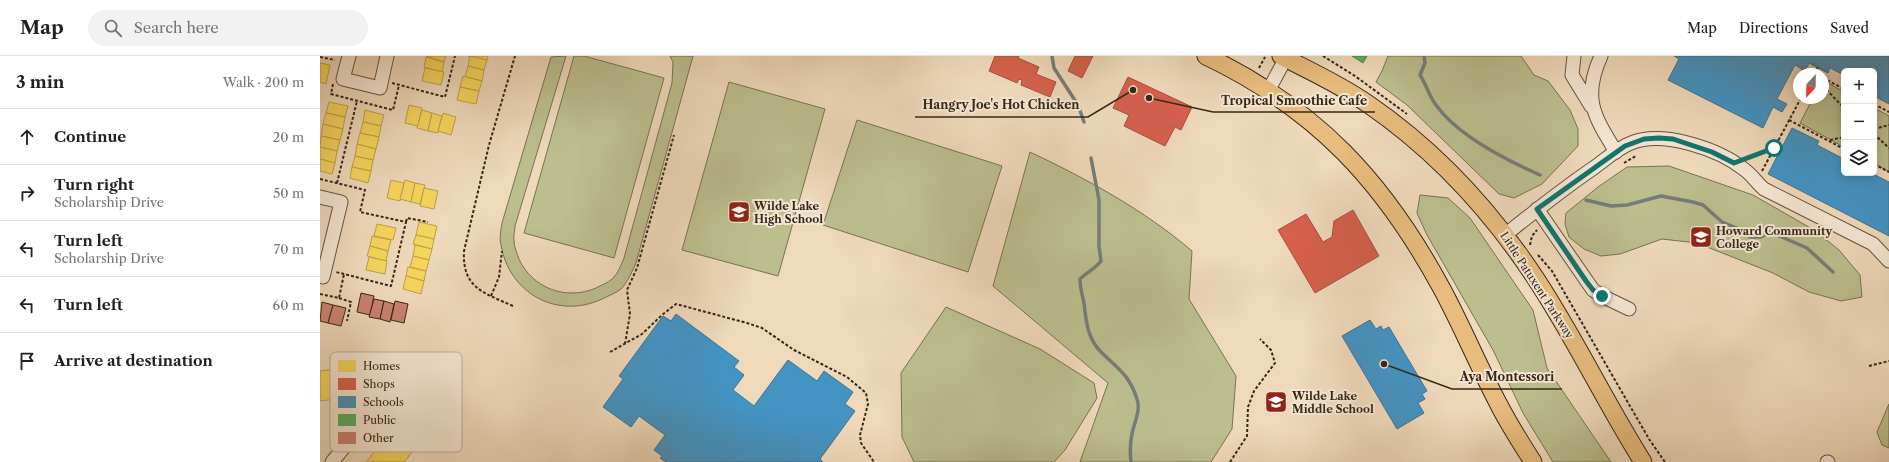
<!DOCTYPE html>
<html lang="en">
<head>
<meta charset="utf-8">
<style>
  :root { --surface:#fff; --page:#f2f2f2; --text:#202124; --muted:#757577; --line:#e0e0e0 }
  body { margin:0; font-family:"Libre Caslon Text",serif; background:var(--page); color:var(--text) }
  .controls { position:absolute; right:12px; top:12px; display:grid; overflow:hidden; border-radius:6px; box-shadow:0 2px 10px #0003 }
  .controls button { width:36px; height:36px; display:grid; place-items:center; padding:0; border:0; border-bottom:1px solid var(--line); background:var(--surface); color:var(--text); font:20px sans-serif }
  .compass { position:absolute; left:1473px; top:12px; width:36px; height:36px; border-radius:50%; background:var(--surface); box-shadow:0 2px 10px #0003; rotate:202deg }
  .stop { position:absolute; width:12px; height:12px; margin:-9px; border:3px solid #0f766e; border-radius:50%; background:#fff }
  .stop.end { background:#0f766e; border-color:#fff; box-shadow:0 1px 4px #0008 }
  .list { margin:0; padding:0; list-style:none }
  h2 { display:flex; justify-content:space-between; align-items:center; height:52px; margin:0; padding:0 16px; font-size:17px }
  h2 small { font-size:13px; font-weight:400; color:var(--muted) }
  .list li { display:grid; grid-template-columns:26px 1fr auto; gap:12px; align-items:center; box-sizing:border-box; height:56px; padding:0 16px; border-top:1px solid var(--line) }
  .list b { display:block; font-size:15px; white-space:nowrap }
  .list p { margin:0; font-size:13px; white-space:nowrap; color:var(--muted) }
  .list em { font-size:13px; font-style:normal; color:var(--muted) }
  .icon { flex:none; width:22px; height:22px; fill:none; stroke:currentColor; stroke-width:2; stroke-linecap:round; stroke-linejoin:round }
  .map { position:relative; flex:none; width:1569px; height:406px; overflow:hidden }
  header { display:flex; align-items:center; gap:24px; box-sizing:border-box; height:56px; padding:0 20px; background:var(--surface); border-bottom:1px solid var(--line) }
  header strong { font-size:19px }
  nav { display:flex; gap:22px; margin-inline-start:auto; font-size:14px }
  .search { width:280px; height:36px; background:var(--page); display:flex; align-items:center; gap:10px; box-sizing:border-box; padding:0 14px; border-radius:22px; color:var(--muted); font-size:15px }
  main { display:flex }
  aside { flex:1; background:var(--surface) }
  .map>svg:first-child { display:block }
  .green { fill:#bcbe8e; stroke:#787253 }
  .homes { fill:#f6d55c; stroke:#bca148 }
  .shops { fill:#d6604d; stroke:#a64f3d }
  .schools { fill:#4393c3; stroke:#3f7390 }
  .public { fill:#5aae61; stroke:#4f864b }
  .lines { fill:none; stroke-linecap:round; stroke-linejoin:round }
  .stream { stroke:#757d7a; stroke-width:3.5 }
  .building { fill:#cb8272; stroke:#352718 }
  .minor-casing { stroke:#645441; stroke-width:15 }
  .major-casing { stroke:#352718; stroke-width:19 }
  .path { stroke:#352718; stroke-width:2; stroke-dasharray:3 2; stroke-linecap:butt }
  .minor { stroke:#f5e6d3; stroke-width:13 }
  .major { stroke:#e8bc7e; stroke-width:17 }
  .route { stroke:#0f766e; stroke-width:5 }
  .labels { text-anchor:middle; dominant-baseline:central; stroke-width:4; stroke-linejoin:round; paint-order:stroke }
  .poi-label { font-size:11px; font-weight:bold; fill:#352718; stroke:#f5e6d3; text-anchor:start }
  .street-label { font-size:11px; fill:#352718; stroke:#f5e6d3 }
  .key { fill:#f5e6d3; stroke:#bbad9b; stroke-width:1 }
  .key-label { font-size:11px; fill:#352718 }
  .leader { fill:none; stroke:#352718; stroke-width:1.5 }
  .callout-dot { fill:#352718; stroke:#f5e6d3; stroke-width:1.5 }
  .callout-label { font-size:12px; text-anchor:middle; font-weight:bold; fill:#352718; stroke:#f5e6d3; stroke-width:4; stroke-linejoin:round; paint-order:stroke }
</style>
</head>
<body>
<header>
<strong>Map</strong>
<div class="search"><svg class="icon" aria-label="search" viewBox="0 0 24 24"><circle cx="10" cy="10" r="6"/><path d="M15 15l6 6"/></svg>Search here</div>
<nav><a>Map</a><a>Directions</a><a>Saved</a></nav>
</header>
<main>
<aside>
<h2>3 min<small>Walk · 200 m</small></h2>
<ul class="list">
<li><svg class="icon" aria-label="ahead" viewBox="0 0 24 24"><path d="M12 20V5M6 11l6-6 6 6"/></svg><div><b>Continue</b></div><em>20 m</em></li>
<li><svg class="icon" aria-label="right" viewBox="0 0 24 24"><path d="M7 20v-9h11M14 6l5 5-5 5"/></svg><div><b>Turn right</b><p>Scholarship Drive</p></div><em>50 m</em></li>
<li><svg class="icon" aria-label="left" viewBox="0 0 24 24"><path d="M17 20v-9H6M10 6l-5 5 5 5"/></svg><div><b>Turn left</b><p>Scholarship Drive</p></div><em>70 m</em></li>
<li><svg class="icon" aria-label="left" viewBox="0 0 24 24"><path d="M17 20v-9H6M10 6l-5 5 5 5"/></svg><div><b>Turn left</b></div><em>60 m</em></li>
<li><svg class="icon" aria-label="arrive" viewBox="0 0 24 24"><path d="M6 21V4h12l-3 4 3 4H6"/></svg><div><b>Arrive at destination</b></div></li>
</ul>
</aside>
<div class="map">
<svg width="1569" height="406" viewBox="0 0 1569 406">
  <rect width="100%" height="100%" fill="#efd9bb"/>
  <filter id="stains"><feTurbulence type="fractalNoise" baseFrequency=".005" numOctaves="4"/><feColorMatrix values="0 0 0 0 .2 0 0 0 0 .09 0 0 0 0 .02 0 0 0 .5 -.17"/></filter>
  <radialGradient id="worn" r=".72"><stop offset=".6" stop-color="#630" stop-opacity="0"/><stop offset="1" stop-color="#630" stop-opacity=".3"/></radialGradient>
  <g class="green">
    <path d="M246 0 195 170C195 175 193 180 194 185 194 191 197 197 199 203 212 232 246 245 276 232 281 229 288 227 292 223 298 218 301 209 304 202L352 27 353 6 350 0H373L316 207C312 215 308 226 301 233 296 237 288 240 282 243 237 264 189 237 181 189 179 182 181 174 182 167L231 1Z"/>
    <polygon points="254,0 264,0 344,22 294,202 204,177"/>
    <polygon points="1068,0 1201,0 1214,19 1228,25 1250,54 1258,73 1258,90 1222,128 1194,142 1179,138 1087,49 1056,26 1062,15"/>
    <polygon points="1503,24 1524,36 1524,91 1480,67 1493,42 1503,42"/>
    <polygon points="409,26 505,53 458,220 362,194"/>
    <polygon points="1554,52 1569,60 1569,116 1554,107"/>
    <polygon points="537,64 682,110 648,216 503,169"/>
    <path d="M710 96C767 123 824 154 872 195L869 243 916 320 912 373 891 406H760L788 327 673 230Z"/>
    <polygon points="1349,110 1433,139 1494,174 1519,194 1540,219 1542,241 1521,245 1489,236 1453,217 1377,187 1342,183 1300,198 1281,200 1264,193 1249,181 1245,168 1246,157 1278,131 1307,111"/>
    <polygon points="1100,139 1128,142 1150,162 1213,254 1227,312 1291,406 1233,406 1203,357 1173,294 1107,179 1097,157"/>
    <polygon points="626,251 720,293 774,327 777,342 745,394 734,406 594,406 582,381 581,317"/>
    <polygon points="1569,348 1569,392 1562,389 1557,376"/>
  </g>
  <g class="homes">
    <polygon points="106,0 126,0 124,6"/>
    <polygon points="148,0 168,0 167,4"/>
    <polygon points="150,0 167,4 164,14 148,10"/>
    <polygon points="106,1 124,6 122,16 104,11"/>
    <polygon points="0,7 10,9 6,28 0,26"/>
    <polygon points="148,10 164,14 162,25 145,21"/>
    <polygon points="105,12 124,16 121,29 102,25"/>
    <polygon points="143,20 162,25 159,35 140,31"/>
    <polygon points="140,31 159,35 156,48 137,44"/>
    <polygon points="9,46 28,50 25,61 6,57"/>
    <polygon points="89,49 102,52 98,70 85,67"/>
    <polygon points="45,54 64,59 61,70 43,66"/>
    <polygon points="102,54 112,57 108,75 97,72"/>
    <polygon points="6,57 25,61 23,73 3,68"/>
    <polygon points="112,57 122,60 118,77 108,75"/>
    <polygon points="123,57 136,61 131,79 118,75"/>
    <polygon points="43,66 61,70 59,81 40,77"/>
    <polygon points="3,68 23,73 20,84 1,80"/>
    <polygon points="40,77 59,81 56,93 37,88"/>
    <polygon points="1,80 20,84 17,95 0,91"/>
    <polygon points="37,88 56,93 53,104 35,100"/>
    <polygon points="0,91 17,95 15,107 0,103"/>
    <polygon points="35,100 53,104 51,115 32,111"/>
    <polygon points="0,103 15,107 12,118 0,115"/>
    <polygon points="32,111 51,115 48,127 30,122"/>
    <polygon points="71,124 84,127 80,145 67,142"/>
    <polygon points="85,124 95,127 91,146 80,143"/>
    <polygon points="95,127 105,129 100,148 91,146"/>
    <polygon points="104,132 118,135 114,153 100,150"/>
    <polygon points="99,166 117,170 114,183 96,179"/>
    <polygon points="57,168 76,172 73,184 54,180"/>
    <polygon points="96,179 114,183 112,193 93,188"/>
    <polygon points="52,180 71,184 68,195 50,190"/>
    <polygon points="95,189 112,193 109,204 93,200"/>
    <polygon points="50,190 68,195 66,205 47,200"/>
    <polygon points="93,200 109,204 106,215 90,211"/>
    <polygon points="49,201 67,205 65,218 46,214"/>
    <polygon points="88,211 106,215 104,225 86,220"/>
    <polygon points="86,220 104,225 101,238 83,233"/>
    <polygon points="22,312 25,342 0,345 0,315"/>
    <polygon points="88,335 115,347 96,391 84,406 46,406 70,376"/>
  </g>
  <g class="shops">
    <polygon points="675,0 699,0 698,2 719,11 716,18 736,26 730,41 701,29 702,24 699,23 697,27 669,15"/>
    <polygon points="755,0 773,0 762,22 748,15"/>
    <polygon points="808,21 872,51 861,74 855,71 845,90 804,70 809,59 793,52"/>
    <polygon points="1033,154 1059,200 995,237 958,174 986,158 1003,186 1012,181 1014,165"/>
  </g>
  <g class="schools">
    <polygon points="1354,0 1569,0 1569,48 1554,40 1554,15 1524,15 1524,19 1510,12 1508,17 1489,7 1485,15 1475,9 1457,43 1467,48 1462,56 1453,51 1443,72 1348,24 1359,3"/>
    <polygon points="1472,72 1499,85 1497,89 1524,103 1524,117 1551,117 1569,126 1569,180 1448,118"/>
    <polygon points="356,258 419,305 414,311 424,319 413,334 434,350 468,304 497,325 504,315 533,336 525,348 535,355 500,403 503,406 346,406 340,402 342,400 334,394 345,379 319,360 311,371 283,351 303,323 299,320 343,260 351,265"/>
    <polygon points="1050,264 1056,273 1061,270 1063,274 1069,271 1107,335 1102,338 1105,343 1098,347 1104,357 1077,373 1022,280"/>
  </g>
  <polygon class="public" points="1032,0 1047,0 1043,7"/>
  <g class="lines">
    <g class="stream">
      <polyline points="732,0 734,12 758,49 764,66"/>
      <path d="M1104 0 1105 7 1100 19C1106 28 1109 40 1116 49 1138 80 1186 104 1220 119"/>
      <path d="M771 102 779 144V190L781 205C775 213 767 216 760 223 760 232 762 238 764 247 766 264 767 281 780 295 797 312 809 318 817 343 821 354 814 367 812 378 810 387 810 397 811 406"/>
      <polyline points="1266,144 1291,150 1307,149 1341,140 1373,146 1383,149 1402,166 1424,175 1430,181 1441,181 1450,176 1487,192 1513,216"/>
    </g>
  </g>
  <g class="building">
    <polygon points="41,237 54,240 50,259 37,256"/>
    <polygon points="54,243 64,245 60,263 49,261"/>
    <polygon points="64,245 74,248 70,266 60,263"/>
    <polygon points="75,245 88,248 84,267 71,264"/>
    <polygon points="2,246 13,249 8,267 0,265"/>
    <polygon points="13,249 26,252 21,270 8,267"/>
  </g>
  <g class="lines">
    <g class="minor-casing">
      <g id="minor">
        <polyline points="29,0 23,23 60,32 67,0"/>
        <polyline points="1254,0 1252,19 1271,50"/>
        <path d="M1281 0C1262 42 1274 60 1296 96"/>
        <polyline points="948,35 967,0"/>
        <polyline points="0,141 21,146 3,221 0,220"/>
        <polyline points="1217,153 1273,234 1282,240 1309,253"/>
        <path d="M1185 179C1215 155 1244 132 1275 111 1286 103 1298 92 1311 87 1343 74 1399 93 1425 114 1432 119 1437 127 1444 133L1553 188 1569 205"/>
        <polyline points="12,406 66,340 66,325"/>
        <polyline points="1507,406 1508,406"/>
      </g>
    </g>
    <g class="major-casing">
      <g id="major">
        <path d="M886 0C997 53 1064 126 1122 233 1142 270 1158 309 1178 347 1188 367 1201 387 1213 406"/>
        <path d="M961 0C990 15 1021 29 1048 48 1115 94 1172 156 1216 223 1255 282 1285 346 1323 406"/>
      </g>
    </g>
    <g class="path">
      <polyline points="1003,0 1035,20 1087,58"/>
      <polyline points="0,1 15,4"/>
      <polyline points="939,12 945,1"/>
      <polyline points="1494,18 1498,11"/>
      <polyline points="1503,22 1524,33"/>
      <polyline points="72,27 125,41 135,0"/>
      <polyline points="13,28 11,38 73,54 79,29"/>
      <polyline points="1503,30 1524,52"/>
      <polyline points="1554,48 1569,56"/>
      <polyline points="1469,64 1524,93"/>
      <polyline points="1554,73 1569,69"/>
      <polyline points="1554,78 1569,92"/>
      <polyline points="1510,84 1524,81"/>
      <polyline points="1429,101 1454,92"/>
      <polyline points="1304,107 1316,100"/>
      <polyline points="1554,108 1569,116"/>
      <polyline points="1442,115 1481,42"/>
      <polyline points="0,123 45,134 40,156 86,166 71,230 16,216"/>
      <polyline points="17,127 37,45"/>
      <polyline points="86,166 87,162 108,166"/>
      <polyline points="1210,189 1212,180 1217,174"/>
      <polyline points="1218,199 1232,215 1329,383 1345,406"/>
      <polyline points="0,238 19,242 24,218"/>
      <polyline points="171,240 179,221 182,195"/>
      <polyline points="19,242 31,246 27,265"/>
      <path d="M193 250C164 237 142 232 144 195L169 89 195 0"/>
      <polyline points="305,288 310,258 307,234 317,212 354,79"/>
      <polyline points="290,296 322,278 342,259 356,248 427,267 442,272 474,294 527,321 546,337 548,348 540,379 541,387 554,406"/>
      <polyline points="1549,310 1569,305"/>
      <polyline points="910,406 927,380 928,351 934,335 955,307 951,294 940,283"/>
    </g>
    <use href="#minor" class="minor"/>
    <use href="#major" class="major"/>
  </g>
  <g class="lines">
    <polyline class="route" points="1282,240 1273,234 1266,225 1217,153 1305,90 1324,83 1339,82 1353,83 1392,96 1414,107 1454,92"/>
  </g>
  <defs>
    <g id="school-square" transform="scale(1.15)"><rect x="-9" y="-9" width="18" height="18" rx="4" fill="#8f2418" stroke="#f5e6d3"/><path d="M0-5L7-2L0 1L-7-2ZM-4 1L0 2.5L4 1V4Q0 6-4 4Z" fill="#fff"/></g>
    <g id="university-square" transform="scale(1.15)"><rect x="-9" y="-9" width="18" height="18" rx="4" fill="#8f2418" stroke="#f5e6d3"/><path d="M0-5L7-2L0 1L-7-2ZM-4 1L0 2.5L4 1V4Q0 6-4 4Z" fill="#fff"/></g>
  </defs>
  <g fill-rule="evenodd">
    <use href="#school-square" x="419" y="156"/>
    <use href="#university-square" x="1381" y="181"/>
    <use href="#school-square" x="956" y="346"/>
  </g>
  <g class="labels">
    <g class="poi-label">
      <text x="434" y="150">Wilde Lake<tspan x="434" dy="13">High School</tspan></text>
      <text x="1396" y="175">Howard Community<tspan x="1396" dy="13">College</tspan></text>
      <text x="972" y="340">Wilde Lake<tspan x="972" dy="13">Middle School</tspan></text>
    </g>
    <g class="street-label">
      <text transform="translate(1217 229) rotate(57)">Little Patuxent Parkway</text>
    </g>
  </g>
  <rect x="10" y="296" width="132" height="100" rx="6" class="key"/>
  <rect x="18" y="304" width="18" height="12" fill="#f6d55c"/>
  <rect x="18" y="322" width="18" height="12" fill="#d6604d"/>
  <rect x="18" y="340" width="18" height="12" fill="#4393c3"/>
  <rect x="18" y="358" width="18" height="12" fill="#5aae61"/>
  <rect x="18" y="376" width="18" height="12" fill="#cb8272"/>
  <g class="key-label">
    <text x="43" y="314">Homes</text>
    <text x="43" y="332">Shops</text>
    <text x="43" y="350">Schools</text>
    <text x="43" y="368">Public</text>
    <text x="43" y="386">Other</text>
  </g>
  <path class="leader" d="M829 42L893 56H1055M813 34L768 61H595M1064 308L1132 333H1242"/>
  <g class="callout-dot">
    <circle cx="829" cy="42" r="4"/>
    <circle cx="813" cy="34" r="4"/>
    <circle cx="1064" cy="308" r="4"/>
  </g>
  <g class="callout-label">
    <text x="974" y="49">Tropical Smoothie Cafe</text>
    <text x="681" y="53">Hangry Joe's Hot Chicken</text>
    <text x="1187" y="325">Aya Montessori</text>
  </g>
  <rect width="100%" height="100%" filter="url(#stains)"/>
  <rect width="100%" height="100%" fill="url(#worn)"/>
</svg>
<div class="controls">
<button>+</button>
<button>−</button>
<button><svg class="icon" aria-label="layers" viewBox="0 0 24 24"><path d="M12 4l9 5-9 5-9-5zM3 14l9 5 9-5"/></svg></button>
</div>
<svg class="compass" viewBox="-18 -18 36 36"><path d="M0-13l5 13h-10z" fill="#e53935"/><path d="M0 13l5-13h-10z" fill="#757577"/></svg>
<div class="stop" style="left:1454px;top:92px"></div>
<div class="stop end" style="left:1282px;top:240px"></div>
</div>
</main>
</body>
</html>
